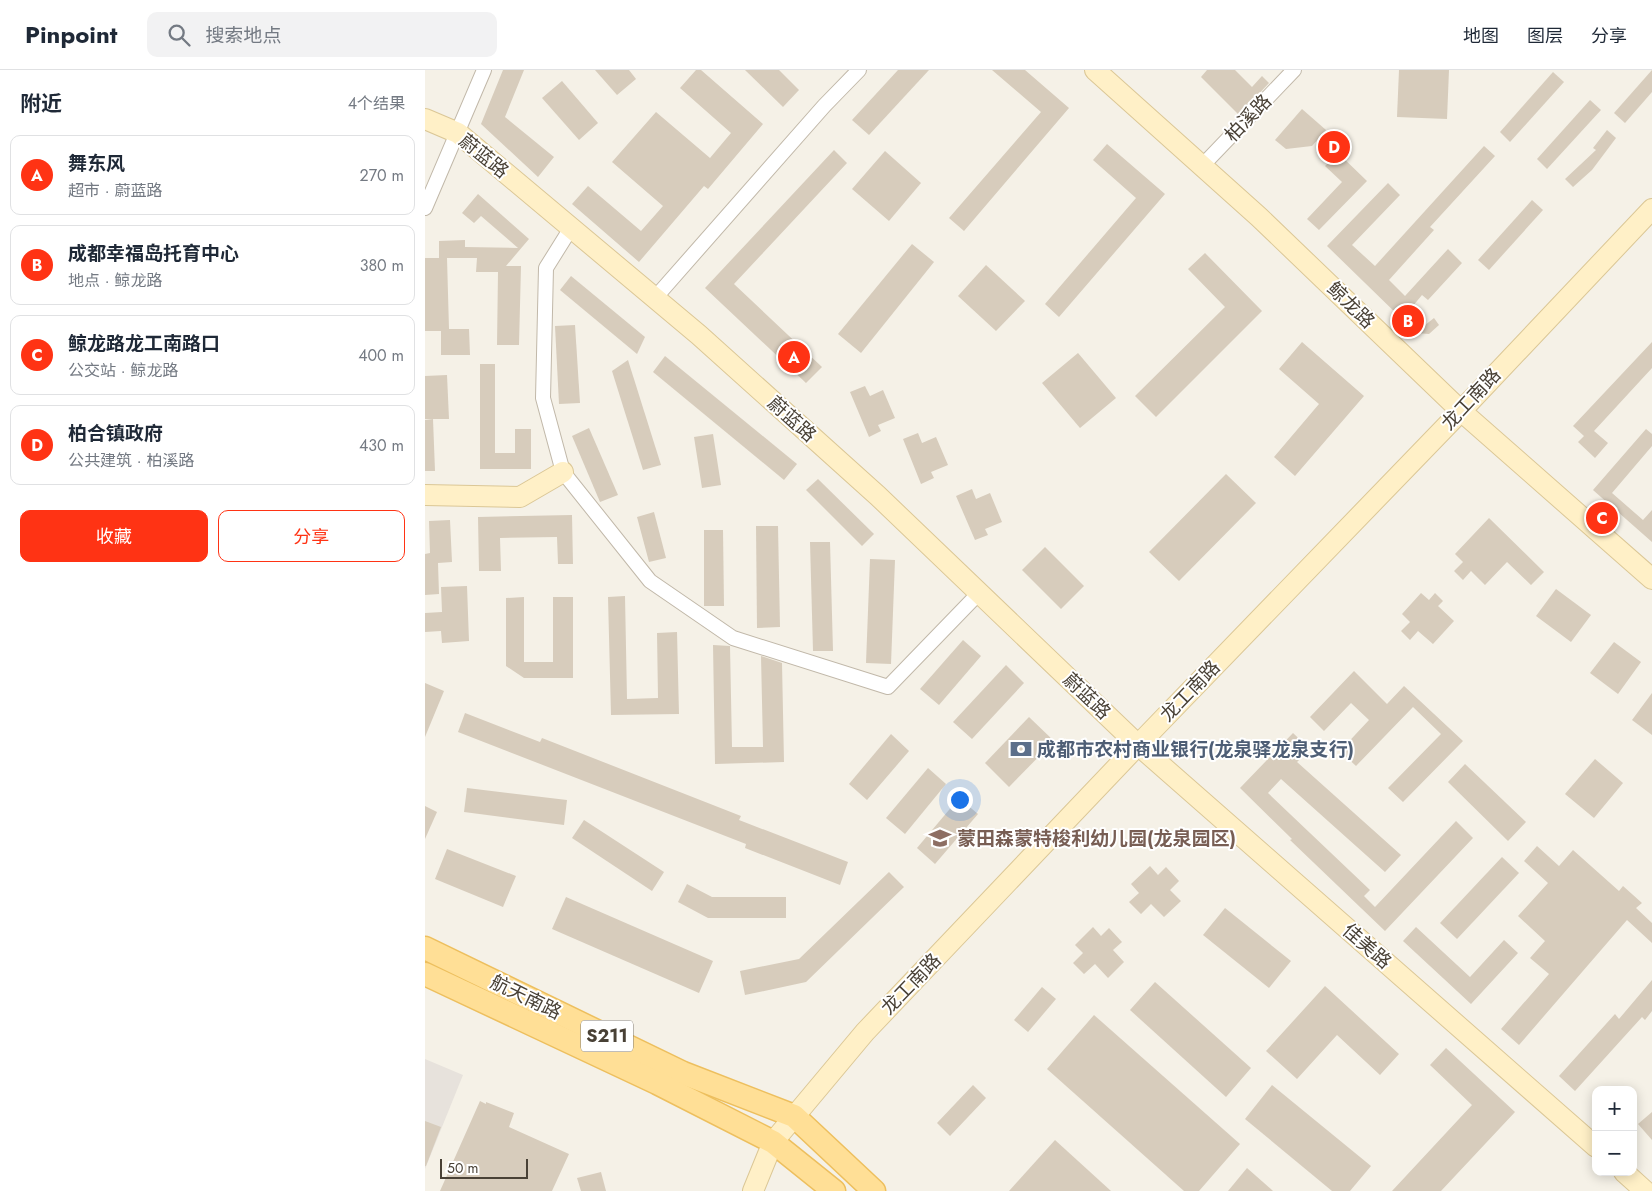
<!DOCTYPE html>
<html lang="zh">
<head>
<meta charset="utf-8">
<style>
  :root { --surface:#fff; --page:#f2f2f3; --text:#1f2937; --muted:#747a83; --line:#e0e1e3; --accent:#ff3314 }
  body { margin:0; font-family:Jost,"Noto Sans SC",sans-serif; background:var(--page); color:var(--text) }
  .controls { position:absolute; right:15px; bottom:15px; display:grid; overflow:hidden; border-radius:10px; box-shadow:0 2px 12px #0003 }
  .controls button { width:45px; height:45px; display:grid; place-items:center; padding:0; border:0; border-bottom:1px solid var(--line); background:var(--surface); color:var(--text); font:25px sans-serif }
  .scale { position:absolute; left:15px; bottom:12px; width:88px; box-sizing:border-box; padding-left:5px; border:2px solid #494136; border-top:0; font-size:14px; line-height:18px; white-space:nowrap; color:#494136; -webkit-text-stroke:4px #fff; paint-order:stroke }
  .you { position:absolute; left:534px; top:729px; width:18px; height:18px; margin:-12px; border:4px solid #fff; border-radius:50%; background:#1a73e8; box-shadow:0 0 0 8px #1a73e833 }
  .badge { display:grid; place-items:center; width:32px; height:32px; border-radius:50%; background:var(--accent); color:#fff; font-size:16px; font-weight:700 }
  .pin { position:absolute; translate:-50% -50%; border:2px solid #fff; box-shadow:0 1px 5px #0006 }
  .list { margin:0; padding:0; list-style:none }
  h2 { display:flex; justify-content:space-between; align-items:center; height:65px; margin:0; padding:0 20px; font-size:21px }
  h2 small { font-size:16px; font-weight:400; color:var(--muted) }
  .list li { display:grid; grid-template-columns:32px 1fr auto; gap:15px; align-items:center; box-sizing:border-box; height:80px; margin:0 10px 10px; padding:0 10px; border:1px solid var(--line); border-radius:10px }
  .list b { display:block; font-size:19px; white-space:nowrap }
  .list p { margin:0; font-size:16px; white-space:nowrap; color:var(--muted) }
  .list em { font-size:16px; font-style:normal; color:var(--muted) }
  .actions { display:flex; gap:10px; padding:15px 20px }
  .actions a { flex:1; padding:11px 0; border:1px solid var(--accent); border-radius:10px; text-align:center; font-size:18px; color:var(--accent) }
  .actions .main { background:var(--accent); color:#fff }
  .icon { flex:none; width:28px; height:28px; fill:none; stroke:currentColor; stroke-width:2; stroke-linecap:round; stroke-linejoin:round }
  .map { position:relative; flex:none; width:1227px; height:1121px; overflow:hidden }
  header { display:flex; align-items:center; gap:30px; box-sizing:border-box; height:70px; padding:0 25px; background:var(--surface); border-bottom:1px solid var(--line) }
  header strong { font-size:24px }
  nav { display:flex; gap:28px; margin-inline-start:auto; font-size:18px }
  .search { width:350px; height:45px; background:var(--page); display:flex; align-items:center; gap:12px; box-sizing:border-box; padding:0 18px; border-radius:10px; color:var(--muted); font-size:19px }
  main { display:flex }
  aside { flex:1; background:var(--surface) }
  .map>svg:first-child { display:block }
  .industrial { fill:#e7e2dc }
  .building { fill:#d7ccbc }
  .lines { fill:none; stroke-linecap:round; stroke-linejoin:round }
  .street-casing { stroke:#c1b8a9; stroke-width:16 }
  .secondary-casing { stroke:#dbc796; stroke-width:22 }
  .primary-casing { stroke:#edbf5e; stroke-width:25 }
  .street { stroke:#fff; stroke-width:14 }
  .secondary { stroke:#fff0c7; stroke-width:20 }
  .primary { stroke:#ffdf96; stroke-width:22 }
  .labels { text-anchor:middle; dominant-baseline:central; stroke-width:4; stroke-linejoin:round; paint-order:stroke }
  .shield { fill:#fff; stroke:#807a72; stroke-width:1 }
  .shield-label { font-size:18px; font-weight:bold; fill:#494136 }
  .street-label { font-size:19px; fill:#494136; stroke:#fff }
  .service-label { font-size:19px; font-weight:bold; fill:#4e5e75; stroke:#fff; text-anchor:start }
  .education-label { font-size:19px; font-weight:bold; fill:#785e54; stroke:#fff; text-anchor:start }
</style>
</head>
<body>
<header>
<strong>Pinpoint</strong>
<div class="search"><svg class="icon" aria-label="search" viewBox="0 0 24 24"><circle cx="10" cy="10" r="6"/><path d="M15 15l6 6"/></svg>搜索地点</div>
<nav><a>地图</a><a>图层</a><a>分享</a></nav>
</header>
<main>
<aside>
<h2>附近<small>4个结果</small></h2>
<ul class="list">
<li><span class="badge">A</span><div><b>舞东风</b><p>超市 · 蔚蓝路</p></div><em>270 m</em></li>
<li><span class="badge">B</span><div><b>成都幸福岛托育中心</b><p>地点 · 鲸龙路</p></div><em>380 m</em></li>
<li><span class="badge">C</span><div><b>鲸龙路龙工南路口</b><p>公交站 · 鲸龙路</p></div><em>400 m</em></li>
<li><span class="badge">D</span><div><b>柏合镇政府</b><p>公共建筑 · 柏溪路</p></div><em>430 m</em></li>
</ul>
<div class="actions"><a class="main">收藏</a><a>分享</a></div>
</aside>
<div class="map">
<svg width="1227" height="1121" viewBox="0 0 1227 1121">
  <rect width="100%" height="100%" fill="#f5f1e7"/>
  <polygon class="industrial" points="0,989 38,1005 0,1099"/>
  <g class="building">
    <polygon points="78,0 99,0 80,47 129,87 113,107 56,54"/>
    <polygon points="170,0 204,0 211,9 192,25"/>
    <polygon points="271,0 276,0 338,54 283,119 279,116 214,192 147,134 163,116 216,161 238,136 187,92 231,42 285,88 306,63 255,18"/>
    <polygon points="320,0 354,0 374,20 358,37"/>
    <polygon points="473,0 504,0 444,65 427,50"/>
    <polygon points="567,0 600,0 644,38 539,161 524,148 616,42"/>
    <polygon points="782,0 810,0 827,17 837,6 844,13 814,45 776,7"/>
    <polygon points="974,0 1024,0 1022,49 972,47"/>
    <polygon points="1227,0 1227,22 1200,53 1189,43"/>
    <polygon points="1128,2 1139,12 1085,72 1075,62"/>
    <polygon points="137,11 173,53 154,70 117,28"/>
    <polygon points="1165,30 1176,40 1122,99 1112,89"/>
    <polygon points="877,39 901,60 887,76 861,79 850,70"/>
    <polygon points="1182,60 1191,68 1167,100 1148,117 1140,109 1171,80 1168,78"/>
    <polygon points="682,74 740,124 634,247 620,234 711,128 668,90"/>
    <polygon points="1059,76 1070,86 1005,157 1009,160 964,210 980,226 1023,179 1037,193 1003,230 997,225 977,249 902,176 963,113 975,125 927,175 950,196"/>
    <polygon points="409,80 422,93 309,214 397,297 381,313 280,218"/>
    <polygon points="460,81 496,113 464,151 427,119"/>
    <polygon points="913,83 942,111 894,160 882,149 917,112 900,96"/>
    <polygon points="53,124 104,169 81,196 96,196 94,275 72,275 73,202 51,202 52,188 22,188 24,259 44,259 45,285 16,285 16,261 0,261 0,188 14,188 14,171 40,170 40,177 93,178 56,146 49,153 37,143"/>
    <polygon points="1107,130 1118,140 1064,200 1053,190"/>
    <polygon points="487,174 509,192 436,283 413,264"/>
    <polygon points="780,183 837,241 731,347 710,326 800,237 763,199"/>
    <polygon points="561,195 600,231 571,261 533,226"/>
    <polygon points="146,206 220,267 212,284 135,220"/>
    <polygon points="1009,248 1014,255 1004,264 990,263"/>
    <polygon points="150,255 155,333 134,334 130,256"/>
    <polygon points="877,272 939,326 870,406 849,387 894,334 854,299"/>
    <polygon points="1227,272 1227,298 1169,361 1183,373 1170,388 1153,372 1159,366 1148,356"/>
    <polygon points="653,283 691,328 655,358 617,313"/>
    <polygon points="240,286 372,394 359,410 228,302"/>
    <polygon points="203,290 236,395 218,400 187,301"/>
    <polygon points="55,294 70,294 70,383 90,383 90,359 106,359 106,399 55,399"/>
    <polygon points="22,305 24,349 0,349 0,306"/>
    <polygon points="440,316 445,326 458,320 470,348 453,355 456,361 444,367 425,322"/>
    <polygon points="8,349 10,401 0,401 0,350"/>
    <polygon points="164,358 193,425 175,432 147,366"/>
    <polygon points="1221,359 1227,364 1227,376 1187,423 1218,450 1227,440 1227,472 1168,420"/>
    <polygon points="493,363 497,373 511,367 523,395 506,402 509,408 496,414 478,369"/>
    <polygon points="288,364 296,415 277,418 269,367"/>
    <polygon points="801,404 831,433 754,511 724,482"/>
    <polygon points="393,409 449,464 437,476 381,420"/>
    <polygon points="547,419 551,429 565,423 577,452 560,459 563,465 550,470 531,426"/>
    <polygon points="229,442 241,488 224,492 212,447"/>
    <polygon points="147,445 148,494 133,494 132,467 75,468 76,501 54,501 53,447"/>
    <polygon points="1064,448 1119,502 1106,515 1082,492 1060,515 1046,501 1038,510 1029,501 1038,492 1030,484"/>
    <polygon points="25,450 27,492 13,493 14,524 0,525 0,484 5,483 4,451"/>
    <polygon points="331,456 353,456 355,557 332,558"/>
    <polygon points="279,460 298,460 299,536 279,536"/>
    <polygon points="385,472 405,472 408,581 388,581"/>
    <polygon points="620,477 659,516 636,539 597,500"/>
    <polygon points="445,489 470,490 466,594 441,593"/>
    <polygon points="42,516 44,571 17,573 16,561 0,562 0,543 17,542 16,517"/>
    <polygon points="1131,519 1166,545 1146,572 1111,546"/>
    <polygon points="996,523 1004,530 1010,523 1018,531 1013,536 1029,551 1008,574 993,561 985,570 976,561 985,552 977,544"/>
    <polygon points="200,526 202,629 233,628 232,563 252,562 254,644 186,645 183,527"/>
    <polygon points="99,527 99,592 128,592 128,527 148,527 148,608 99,608 81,596 81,528"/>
    <polygon points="538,570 556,586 514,635 495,619"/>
    <polygon points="1189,572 1216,592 1193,624 1165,603"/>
    <polygon points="288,575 305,576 307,677 338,677 336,586 357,593 359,692 290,694"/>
    <polygon points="581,595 599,613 547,669 528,652"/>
    <polygon points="929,601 962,634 979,616 1038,671 978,732 963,718 1016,664 988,637 931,696 915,681 944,650 926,633 899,661 885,647"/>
    <polygon points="0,613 19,621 0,667"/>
    <polygon points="1227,623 1227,665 1207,650"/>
    <polygon points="40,643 115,672 117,668 316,746 314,750 423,792 415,815 320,778 321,774 33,662"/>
    <polygon points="604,647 629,671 584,717 560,693"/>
    <polygon points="868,663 885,679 872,692 976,785 960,802 856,709 843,723 945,820 939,826 950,837 1031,751 1048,768 960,861 865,770 867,769 815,718"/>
    <polygon points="466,664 484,681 442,730 424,714"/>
    <polygon points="1170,689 1198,713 1169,748 1140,724"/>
    <polygon points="1040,694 1101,752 1083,771 1023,712"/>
    <polygon points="503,698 521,714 480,764 461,748"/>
    <polygon points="42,718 142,730 139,755 39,742"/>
    <polygon points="534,728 553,744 510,794 492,778"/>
    <polygon points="0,736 12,742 0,769"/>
    <polygon points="159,750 239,802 227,821 147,768"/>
    <polygon points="1112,776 1134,796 1148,780 1194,821 1198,816 1217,833 1211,838 1227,853 1227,873 1202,850 1094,975 1076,959 1124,904 1105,888 1120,871 1093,846 1123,813 1099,791"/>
    <polygon points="22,779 91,806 78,837 10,809"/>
    <polygon points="1077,787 1094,803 1032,869 1015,853"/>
    <polygon points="725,796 733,805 741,797 754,811 745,820 756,831 739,847 726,834 716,844 704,832 714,823 706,814"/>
    <polygon points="464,802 479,817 381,912 320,925 315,901 374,889"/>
    <polygon points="262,814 287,827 361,827 361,848 283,848 253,832"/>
    <polygon points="141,827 288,891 274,923 127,859"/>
    <polygon points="800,838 866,891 844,918 778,865"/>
    <polygon points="668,857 676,866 684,858 697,872 688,880 699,892 683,908 670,894 659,904 648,893 658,883 650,875"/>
    <polygon points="991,857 1045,907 1079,870 1093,883 1046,934 978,871"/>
    <polygon points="1227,910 1227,941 1220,950 1217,947 1150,1021 1134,1006 1190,944 1194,949"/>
    <polygon points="730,912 826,998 801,1027 705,940"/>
    <polygon points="900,916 974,984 955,1005 912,965 872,1009 841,981"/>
    <polygon points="617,917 631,929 603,962 589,950"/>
    <polygon points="669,945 815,1074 774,1121 759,1121 622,999"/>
    <polygon points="1021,978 1090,1042 1016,1121 967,1121 1047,1035 1005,995"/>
    <polygon points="548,1015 561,1028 525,1066 512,1053"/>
    <polygon points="847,1015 946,1096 925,1121 907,1121 820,1049"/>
    <polygon points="55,1031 61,1034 61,1032 89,1043 84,1057 144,1084 127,1121 15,1121"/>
    <polygon points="1227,1042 1227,1070 1213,1054"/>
    <polygon points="0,1051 16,1057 1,1096 0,1096"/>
    <polygon points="630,1070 686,1121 584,1121"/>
    <polygon points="822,1098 848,1121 803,1121"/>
    <polygon points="176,1102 181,1121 156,1121 152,1108"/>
  </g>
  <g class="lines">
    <g class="street-casing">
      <g id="street">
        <polyline points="777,96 869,0"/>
        <polyline points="0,138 59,0"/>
        <polyline points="146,158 121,198 118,328 138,402 225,511 308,568 463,617 554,523"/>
        <polyline points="230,228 399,36 434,0"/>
      </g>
    </g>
    <g class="secondary-casing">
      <g id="secondary">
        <polyline points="670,0 834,147 1036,341 1227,509"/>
        <polyline points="0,49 33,63 274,265 453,426 713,675 1171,1077"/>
        <polyline points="0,425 95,427 138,402"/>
        <polyline points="1199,1102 1220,1121"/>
        <polyline points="328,1121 348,1072 440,962 713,675 1036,341 1227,139"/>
      </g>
    </g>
    <g class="primary-casing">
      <g id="primary">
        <polyline points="0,878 258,1003 369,1046 449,1121"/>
        <polyline points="0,904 232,1013 348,1072 409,1121"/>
      </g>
    </g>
    <use href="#street" class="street"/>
    <use href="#secondary" class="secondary"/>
    <use href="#primary" class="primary"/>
  </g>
  <defs>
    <g id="bank-bare" transform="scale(1.725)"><path d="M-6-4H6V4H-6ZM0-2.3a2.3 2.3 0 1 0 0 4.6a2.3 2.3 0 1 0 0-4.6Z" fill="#5c6f8a" stroke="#fff" stroke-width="2.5" paint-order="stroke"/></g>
    <g id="school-bare" transform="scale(1.725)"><path d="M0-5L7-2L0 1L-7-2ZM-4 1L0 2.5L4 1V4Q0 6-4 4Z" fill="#8d6e63" stroke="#fff" stroke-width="2.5" paint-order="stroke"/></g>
  </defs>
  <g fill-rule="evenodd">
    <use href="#bank-bare" x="596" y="679"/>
    <use href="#school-bare" x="515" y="768"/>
  </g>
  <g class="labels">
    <rect class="shield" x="156" y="950.5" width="52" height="31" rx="4"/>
    <g class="shield-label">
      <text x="182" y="966">S211</text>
    </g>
    <g class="street-label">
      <text transform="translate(823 48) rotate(-46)">柏溪路</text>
      <text transform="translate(59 86) rotate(39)">蔚蓝路</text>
      <text transform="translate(926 235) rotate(44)">鲸龙路</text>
      <text transform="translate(1046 329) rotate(-47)">龙工南路</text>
      <text transform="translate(367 349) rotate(42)">蔚蓝路</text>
      <text transform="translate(765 621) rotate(-46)">龙工南路</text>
      <text transform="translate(662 626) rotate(44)">蔚蓝路</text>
      <text transform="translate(942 876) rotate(41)">佳美路</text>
      <text transform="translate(486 914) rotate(-46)">龙工南路</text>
      <text transform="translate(101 927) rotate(26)">航天南路</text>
    </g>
    <g class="service-label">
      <text x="612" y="679">成都市农村商业银行(龙泉驿龙泉支行)</text>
    </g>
    <g class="education-label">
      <text x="532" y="768">蒙田森蒙特梭利幼儿园(龙泉园区)</text>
    </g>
  </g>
</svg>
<div class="controls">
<button>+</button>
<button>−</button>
</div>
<div class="scale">50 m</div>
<div class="you"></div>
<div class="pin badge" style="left:369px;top:287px">A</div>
<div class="pin badge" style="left:983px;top:251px">B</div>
<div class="pin badge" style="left:1177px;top:448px">C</div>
<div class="pin badge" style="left:909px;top:77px">D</div>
</div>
</main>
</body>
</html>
